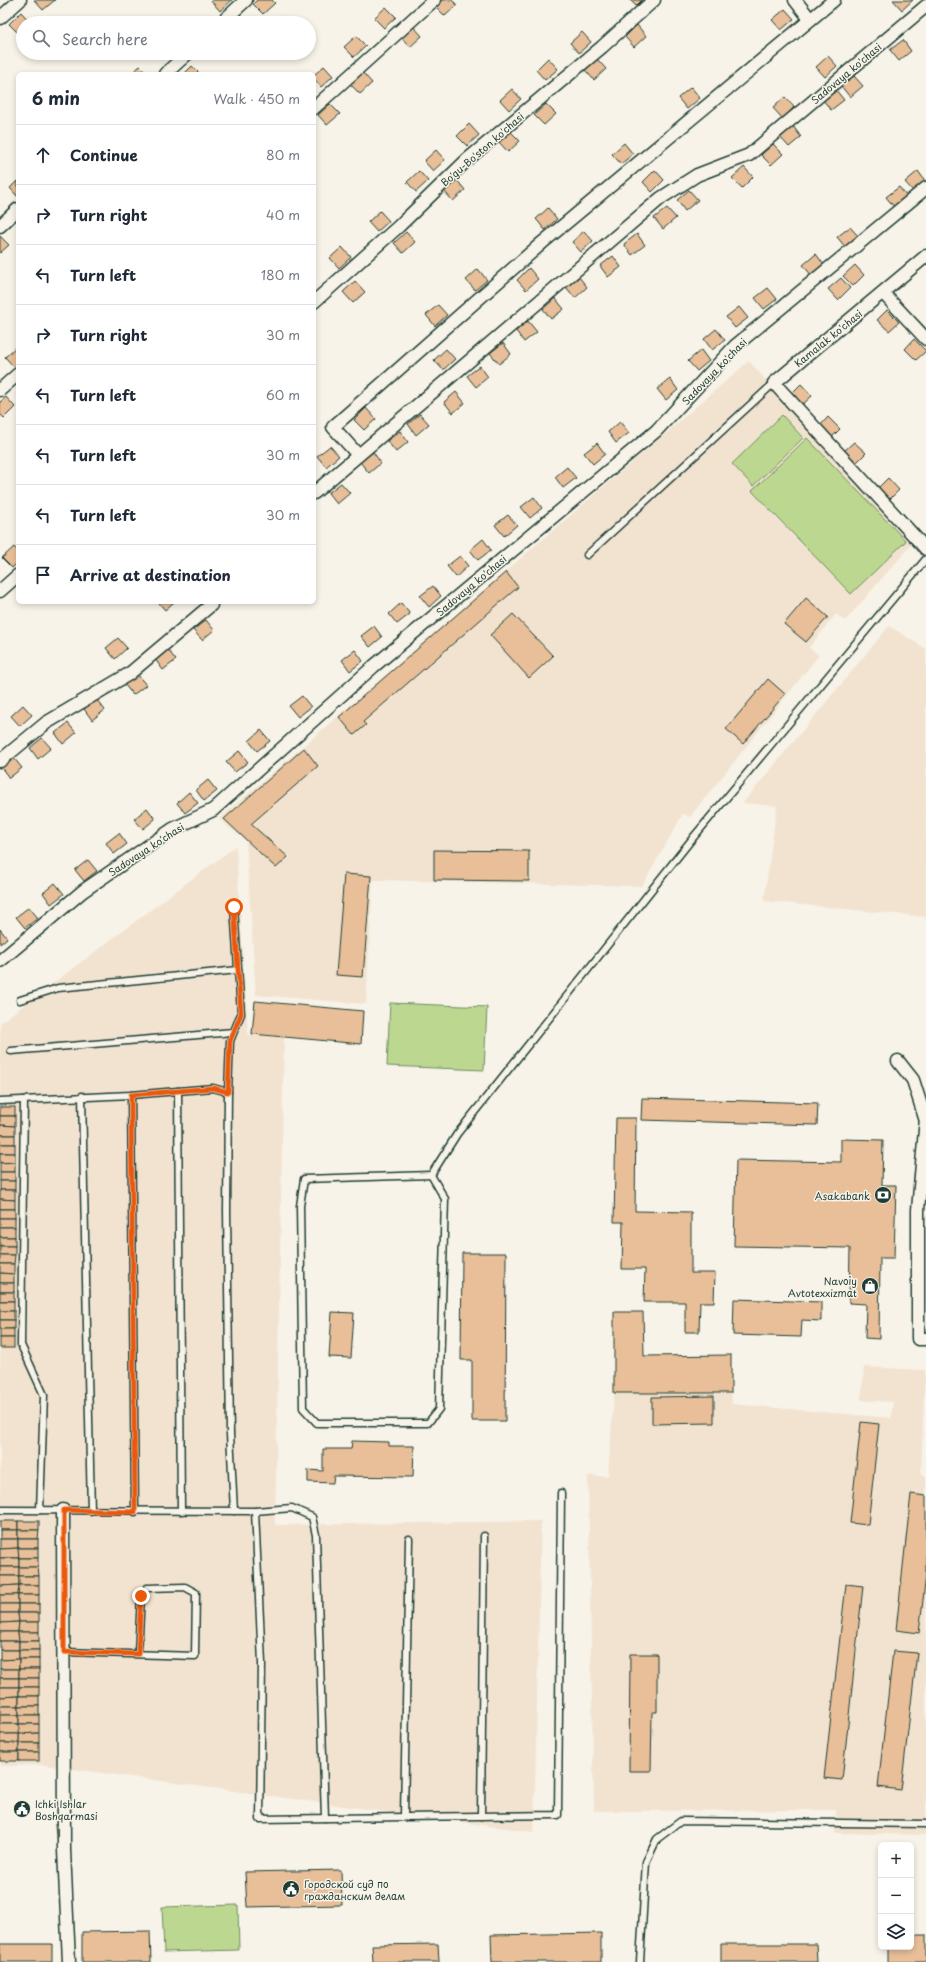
<!DOCTYPE html>
<html lang="en">
<head>
<meta charset="utf-8">
<style>
  :root { --surface:#fff; --page:#f6f6f7; --text:#1f2937; --muted:#747a83; --line:#e0e1e3 }
  body { margin:0; font-family:"Playpen Sans",sans-serif; background:var(--page); color:var(--text) }
  .controls { position:absolute; right:12px; bottom:12px; display:grid; overflow:hidden; border-radius:6px; box-shadow:0 2px 6px #0003 }
  .controls button { width:36px; height:36px; display:grid; place-items:center; padding:0; border:0; border-bottom:1px solid var(--line); background:var(--surface); color:var(--text); font:20px sans-serif }
  .stop { position:absolute; width:12px; height:12px; margin:-9px; border:3px solid #ea580c; border-radius:50%; background:#fff }
  .stop.end { background:#ea580c; border-color:#fff; box-shadow:0 1px 4px #0008 }
  .list { margin:0; padding:0; list-style:none }
  h2 { display:flex; justify-content:space-between; align-items:center; height:52px; margin:0; padding:0 16px; font-size:17px }
  h2 small { font-size:13px; font-weight:400; color:var(--muted) }
  .list li { display:grid; grid-template-columns:26px 1fr auto; gap:12px; align-items:center; box-sizing:border-box; height:60px; padding:0 16px; border-top:1px solid var(--line) }
  .list b { display:block; font-size:15px; white-space:nowrap }
  .list em { font-size:13px; font-style:normal; color:var(--muted) }
  .icon { flex:none; width:22px; height:22px; fill:none; stroke:currentColor; stroke-width:2; stroke-linecap:round; stroke-linejoin:round }
  .map { position:relative; flex:none; width:926px; height:1962px; overflow:hidden }
  .search { position:absolute; background:var(--surface); box-shadow:0 2px 6px #0003; left:16px; top:16px; width:300px; height:44px; display:flex; align-items:center; gap:10px; box-sizing:border-box; padding:0 14px; border-radius:22px; color:var(--muted); font-size:15px }
  .panel { position:absolute; background:var(--surface); box-shadow:0 2px 6px #0003; left:16px; top:72px; width:300px; height:532px; border-radius:6px }
  .map>svg:first-child { display:block }
  .built { fill:#f2e3d0 }
  .green { fill:#bcd890; stroke:#6e8a62 }
  .building { fill:#e8bf98; stroke:#1f3d34 }
  .lines { fill:none; stroke-linecap:round; stroke-linejoin:round }
  .service-casing { stroke:#1f3d34; stroke-width:9 }
  .minor-casing { stroke:#1f3d34; stroke-width:15 }
  .service { stroke:#f7f3e8; stroke-width:6 }
  .minor { stroke:#f7f3e8; stroke-width:12 }
  .route { stroke:#ea580c; stroke-width:5 }
  .labels { text-anchor:middle; dominant-baseline:central; stroke-width:3; stroke-linejoin:round; paint-order:stroke }
  .street-label { font-size:10px; fill:#1f3d34; stroke:#f7f3e8 }
  .poi-label { font-size:10px; fill:#1f3d34; stroke:#f7f3e8; text-anchor:end }
</style>
</head>
<body>
<div class="map">
<svg width="926" height="1962" viewBox="0 0 926 1962">
  <rect width="100%" height="100%" fill="#f7f3e8"/>
  <filter id="ink" filterUnits="userSpaceOnUse"><feTurbulence type="fractalNoise" baseFrequency=".025" numOctaves="2"/><feDisplacementMap in="SourceGraphic" scale="8" xChannelSelector="R" yChannelSelector="G"/><feConvolveMatrix kernelMatrix="1 2 1 2 8 2 1 2 1" color-interpolation-filters="sRGB"/></filter>
  <g filter="url(#ink)">
    <g class="built">
      <polygon points="749,361 912,544 845,621 836,614 809,648 819,655 690,817 683,814 642,886 373,880 366,1004 256,995 246,841 219,819"/>
      <polygon points="889,626 926,649 926,917 764,901 777,806 743,803"/>
      <polygon points="236,846 248,1035 284,1036 275,1525 541,1521 534,1832 44,1765 0,1766 0,1023"/>
      <polygon points="864,1367 925,1370 921,1475 926,1476 926,1835 835,1833 836,1810 594,1811 588,1476 608,1476 614,1393 731,1393 732,1404 891,1418 893,1402 861,1400"/>
    </g>
    <g class="green">
      <polygon points="782,415 803,438 753,486 732,464"/>
      <polygon points="807,438 906,541 851,594 752,491"/>
      <polygon points="390,1003 487,1007 484,1070 387,1066"/>
      <polygon points="238,1905 239,1950 164,1952 162,1907"/>
    </g>
    <g class="building">
      <polygon points="34,0 55,0 43,10"/>
      <polygon points="212,0 232,0 220,11 211,1"/>
      <polygon points="257,0 272,0 275,3 263,14 253,4"/>
      <polygon points="442,0 452,0 457,5 445,16 435,6"/>
      <polygon points="630,0 642,0 636,6"/>
      <polygon points="893,0 913,0 902,10"/>
      <polygon points="386,7 396,17 384,28 374,18"/>
      <polygon points="785,9 794,19 781,30 772,20"/>
      <polygon points="21,12 31,23 23,23 23,30 19,34 9,24"/>
      <polygon points="637,25 646,36 634,47 625,37"/>
      <polygon points="413,26 422,36 410,47 401,37"/>
      <polygon points="582,32 591,42 579,53 570,43"/>
      <polygon points="356,36 366,46 354,57 344,47"/>
      <polygon points="903,40 911,51 899,61 890,50"/>
      <polygon points="828,56 837,66 825,77 816,67"/>
      <polygon points="548,58 558,69 545,80 536,70"/>
      <polygon points="597,59 606,69 594,80 585,70"/>
      <polygon points="140,66 148,74 131,74"/>
      <polygon points="192,66 200,74 184,74"/>
      <polygon points="324,66 333,76 321,87 314,79 314,75"/>
      <polygon points="363,73 372,83 360,94 350,84"/>
      <polygon points="854,76 863,86 850,97 841,86"/>
      <polygon points="691,87 700,98 687,109 678,98"/>
      <polygon points="512,89 521,99 509,110 500,100"/>
      <polygon points="835,89 844,100 831,110 823,100"/>
      <polygon points="785,97 794,107 783,119 773,108"/>
      <polygon points="330,104 340,114 327,125 318,115"/>
      <polygon points="546,104 556,114 544,125 534,115"/>
      <polygon points="469,124 479,135 467,146 457,136"/>
      <polygon points="793,126 801,137 789,147 780,137"/>
      <polygon points="510,131 520,141 508,152 499,142"/>
      <polygon points="624,143 633,154 621,164 612,154"/>
      <polygon points="773,144 783,154 771,165 761,155"/>
      <polygon points="436,150 445,160 433,171 424,161"/>
      <polygon points="744,167 753,177 742,188 732,178"/>
      <polygon points="655,170 664,180 652,192 643,182"/>
      <polygon points="419,171 428,181 416,192 407,182"/>
      <polygon points="918,171 926,182 914,192 905,182"/>
      <polygon points="456,179 465,190 453,201 444,191"/>
      <polygon points="18,180 18,197 10,188"/>
      <polygon points="899,187 908,198 895,208 886,197"/>
      <polygon points="689,190 698,200 685,211 677,200"/>
      <polygon points="548,208 557,219 545,230 536,219"/>
      <polygon points="667,208 676,218 663,229 654,218"/>
      <polygon points="380,211 389,221 377,232 368,222"/>
      <polygon points="850,227 859,237 846,248 837,237"/>
      <polygon points="584,231 593,241 581,252 572,242"/>
      <polygon points="406,232 415,242 403,253 394,243"/>
      <polygon points="637,234 645,245 632,255 624,244"/>
      <polygon points="0,236 9,245 0,253"/>
      <polygon points="342,247 351,257 339,268 330,258"/>
      <polygon points="816,254 824,265 812,276 803,265"/>
      <polygon points="613,256 621,267 608,277 600,266"/>
      <polygon points="855,265 864,275 853,286 843,276"/>
      <polygon points="529,268 538,279 526,290 517,280"/>
      <polygon points="478,269 487,280 475,290 466,280"/>
      <polygon points="579,277 587,287 575,298 566,287"/>
      <polygon points="841,278 850,288 838,300 828,289"/>
      <polygon points="355,281 365,292 353,303 343,292"/>
      <polygon points="768,288 777,299 764,309 755,298"/>
      <polygon points="555,298 564,309 551,319 543,309"/>
      <polygon points="438,305 447,315 435,326 426,315"/>
      <polygon points="739,307 748,318 735,328 726,317"/>
      <polygon points="887,310 899,322 889,331 877,320"/>
      <polygon points="528,321 537,332 524,342 516,331"/>
      <polygon points="716,329 725,340 712,350 704,339"/>
      <polygon points="914,339 926,351 916,360 905,349"/>
      <polygon points="503,343 511,354 499,364 490,353"/>
      <polygon points="17,346 18,364 14,367 5,357"/>
      <polygon points="446,349 455,359 443,370 434,360"/>
      <polygon points="701,350 709,361 697,371 688,361"/>
      <polygon points="480,366 488,377 476,387 467,376"/>
      <polygon points="670,379 678,390 666,400 657,389"/>
      <polygon points="801,384 812,396 802,405 791,394"/>
      <polygon points="456,392 465,403 453,413 444,402"/>
      <polygon points="6,397 15,407 4,418 0,414 0,402"/>
      <polygon points="366,408 376,419 364,430 354,420"/>
      <polygon points="420,414 429,424 416,435 408,424"/>
      <polygon points="828,417 840,429 830,439 819,427"/>
      <polygon points="620,422 629,433 616,443 608,432"/>
      <polygon points="400,431 408,442 396,452 387,441"/>
      <polygon points="854,442 866,453 856,463 844,451"/>
      <polygon points="597,443 605,454 593,464 584,453"/>
      <polygon points="330,446 339,456 326,467 317,456"/>
      <polygon points="373,452 381,463 369,473 360,462"/>
      <polygon points="567,467 576,478 563,488 555,477"/>
      <polygon points="888,478 899,490 890,499 878,488"/>
      <polygon points="341,483 350,493 337,504 328,493"/>
      <polygon points="534,497 542,508 530,518 521,507"/>
      <polygon points="508,515 517,525 504,536 495,525"/>
      <polygon points="483,539 491,550 478,560 470,550"/>
      <polygon points="14,547 18,551 18,562 12,568 2,558"/>
      <polygon points="460,556 468,566 456,577 447,566"/>
      <polygon points="506,572 518,587 363,722 366,725 354,735 339,717"/>
      <polygon points="433,586 441,596 429,607 420,596"/>
      <polygon points="806,598 828,617 806,642 784,624"/>
      <polygon points="158,602 174,602 165,610"/>
      <polygon points="401,603 410,614 397,624 389,614"/>
      <polygon points="513,614 553,656 529,678 490,635"/>
      <polygon points="206,620 214,630 202,640 193,630"/>
      <polygon points="374,626 382,637 370,647 361,636"/>
      <polygon points="118,638 127,648 115,659 106,648"/>
      <polygon points="167,649 176,660 163,670 155,659"/>
      <polygon points="355,650 363,661 350,671 342,660"/>
      <polygon points="137,674 146,685 133,695 124,684"/>
      <polygon points="768,679 785,694 743,744 726,729"/>
      <polygon points="302,696 311,707 298,717 289,706"/>
      <polygon points="96,699 105,710 92,720 84,709"/>
      <polygon points="23,705 32,715 20,726 11,716"/>
      <polygon points="68,723 76,733 63,744 55,733"/>
      <polygon points="261,730 270,741 257,751 249,741"/>
      <polygon points="42,738 51,748 38,759 30,748"/>
      <polygon points="304,748 318,766 251,824 288,857 276,868 224,819"/>
      <polygon points="239,751 248,762 235,772 226,762"/>
      <polygon points="13,757 22,768 9,778 1,767"/>
      <polygon points="208,780 217,791 204,801 196,790"/>
      <polygon points="189,792 198,803 185,813 177,803"/>
      <polygon points="147,808 155,819 143,829 134,819"/>
      <polygon points="119,833 127,844 114,854 106,843"/>
      <polygon points="434,850 529,851 529,881 434,880"/>
      <polygon points="88,860 97,871 84,881 75,870"/>
      <polygon points="344,874 371,876 363,977 336,975"/>
      <polygon points="55,883 64,894 51,904 43,893"/>
      <polygon points="29,907 38,918 25,928 16,917"/>
      <polygon points="0,929 7,938 0,944"/>
      <polygon points="255,1001 363,1011 361,1044 252,1034"/>
      <polygon points="642,1098 818,1103 817,1125 641,1120"/>
      <rect x="0" y="1107" width="15" height="9"/>
      <polygon points="0,1116 15,1116 15,1126 0,1125"/>
      <polygon points="616,1118 636,1118 635,1211 691,1212 691,1273 715,1273 714,1302 700,1302 699,1332 685,1332 685,1302 644,1302 645,1269 622,1269 623,1222 614,1222"/>
      <polygon points="0,1125 15,1126 15,1135 0,1135"/>
      <rect x="0" y="1135" width="15" height="9"/>
      <polygon points="841,1139 883,1140 882,1185 896,1185 894,1258 880,1258 879,1339 865,1338 866,1304 849,1303 850,1248 734,1246 736,1160 841,1162"/>
      <rect x="0" y="1144" width="15" height="9"/>
      <polygon points="0,1153 15,1153 15,1162 0,1163"/>
      <polygon points="15,1162 15,1172 0,1172 0,1163"/>
      <rect x="0" y="1172" width="15" height="9"/>
      <rect x="0" y="1181" width="15" height="9"/>
      <polygon points="0,1190 15,1190 15,1200 0,1199"/>
      <polygon points="0,1199 15,1200 15,1209 0,1209"/>
      <rect x="0" y="1209" width="15" height="9"/>
      <rect x="0" y="1218" width="15" height="9"/>
      <rect x="0" y="1227" width="15" height="10"/>
      <rect x="0" y="1237" width="15" height="9"/>
      <rect x="0" y="1246" width="15" height="9"/>
      <polygon points="462,1253 506,1253 505,1421 472,1421 472,1360 461,1360"/>
      <polygon points="0,1255 15,1255 14,1264 0,1264"/>
      <polygon points="0,1264 14,1264 14,1274 0,1273"/>
      <polygon points="0,1273 14,1274 14,1283 0,1283"/>
      <rect x="0" y="1283" width="14" height="9"/>
      <rect x="0" y="1292" width="14" height="9"/>
      <polygon points="734,1299 821,1302 821,1321 802,1320 801,1337 733,1335"/>
      <rect x="0" y="1301" width="14" height="10"/>
      <rect x="0" y="1311" width="14" height="9"/>
      <polygon points="332,1312 354,1313 351,1358 329,1357"/>
      <polygon points="614,1312 643,1312 644,1356 731,1355 731,1393 614,1393"/>
      <rect x="0" y="1320" width="14" height="9"/>
      <rect x="0" y="1329" width="14" height="9"/>
      <rect x="0" y="1338" width="14" height="10"/>
      <polygon points="714,1396 714,1423 652,1424 652,1397"/>
      <polygon points="861,1422 879,1424 868,1525 850,1523"/>
      <polygon points="352,1441 389,1442 389,1446 414,1446 413,1477 334,1476 333,1483 308,1482 308,1470 323,1471 323,1449 351,1449"/>
      <polygon points="911,1494 926,1496 926,1575 919,1633 896,1630"/>
      <rect x="0" y="1521" width="18" height="9"/>
      <rect x="18" y="1521" width="21" height="9"/>
      <rect x="0" y="1530" width="18" height="9"/>
      <polygon points="18,1530 39,1530 38,1539 18,1539"/>
      <polygon points="0,1539 18,1539 18,1548 0,1549"/>
      <rect x="18" y="1539" width="20" height="9"/>
      <polygon points="18,1548 19,1558 0,1558 0,1549"/>
      <polygon points="18,1548 38,1548 38,1558 19,1558"/>
      <rect x="0" y="1558" width="19" height="9"/>
      <rect x="19" y="1558" width="19" height="9"/>
      <rect x="0" y="1567" width="19" height="9"/>
      <polygon points="19,1567 38,1567 39,1576 19,1576"/>
      <polygon points="0,1576 19,1576 19,1585 0,1586"/>
      <rect x="19" y="1576" width="20" height="9"/>
      <polygon points="846,1584 863,1586 842,1780 824,1778"/>
      <polygon points="19,1585 18,1595 0,1595 0,1586"/>
      <polygon points="19,1585 39,1585 39,1595 18,1595"/>
      <rect x="0" y="1595" width="18" height="9"/>
      <rect x="18" y="1595" width="21" height="9"/>
      <rect x="0" y="1604" width="18" height="9"/>
      <rect x="18" y="1604" width="21" height="9"/>
      <polygon points="0,1613 18,1613 19,1622 0,1623"/>
      <polygon points="18,1613 39,1613 39,1622 19,1622"/>
      <polygon points="19,1622 18,1632 0,1632 0,1623"/>
      <polygon points="19,1622 39,1622 39,1632 18,1632"/>
      <polygon points="0,1632 18,1632 19,1641 0,1641"/>
      <polygon points="18,1632 39,1632 39,1641 19,1641"/>
      <rect x="0" y="1641" width="19" height="9"/>
      <rect x="19" y="1641" width="20" height="9"/>
      <polygon points="0,1650 19,1650 19,1659 0,1660"/>
      <rect x="19" y="1650" width="20" height="9"/>
      <polygon points="893,1651 917,1653 901,1790 878,1787"/>
      <polygon points="630,1654 657,1654 657,1712 652,1712 651,1771 629,1771"/>
      <polygon points="19,1659 19,1669 0,1669 0,1660"/>
      <rect x="19" y="1659" width="20" height="10"/>
      <rect x="0" y="1669" width="19" height="9"/>
      <rect x="19" y="1669" width="20" height="9"/>
      <rect x="0" y="1678" width="19" height="9"/>
      <rect x="19" y="1678" width="20" height="9"/>
      <polygon points="0,1687 19,1687 19,1696 0,1697"/>
      <rect x="19" y="1687" width="20" height="9"/>
      <polygon points="19,1696 19,1706 0,1706 0,1697"/>
      <rect x="19" y="1696" width="20" height="10"/>
      <rect x="0" y="1706" width="19" height="9"/>
      <rect x="19" y="1706" width="20" height="9"/>
      <rect x="0" y="1715" width="19" height="9"/>
      <rect x="19" y="1715" width="20" height="9"/>
      <rect x="0" y="1724" width="19" height="10"/>
      <polygon points="19,1724 39,1724 39,1733 19,1734"/>
      <polygon points="39,1733 39,1743 19,1743 19,1734"/>
      <rect x="0" y="1734" width="19" height="9"/>
      <rect x="0" y="1743" width="19" height="9"/>
      <rect x="19" y="1743" width="20" height="9"/>
      <rect x="0" y="1752" width="19" height="9"/>
      <rect x="19" y="1752" width="20" height="9"/>
      <polygon points="55,1824 61,1824 61,1837 56,1837"/>
      <polygon points="341,1870 342,1905 247,1907 245,1872"/>
      <polygon points="150,1931 151,1962 82,1962 82,1932"/>
      <polygon points="601,1933 601,1962 492,1962 491,1935"/>
      <polygon points="911,1935 926,1935 926,1962 888,1962 888,1947 911,1947"/>
      <rect x="0" y="1944" width="52" height="18"/>
      <polygon points="438,1944 439,1962 373,1962 372,1945"/>
      <polygon points="721,1944 816,1944 817,1962 721,1962"/>
    </g>
    <g class="lines">
      <g class="service-casing">
        <g id="service">
          <polyline points="587,555 774,383"/>
          <polyline points="234,907 241,1014 230,1041 228,1092 227,1211 230,1434 234,1511"/>
          <polyline points="20,1000 58,988 238,970"/>
          <polyline points="11,1051 233,1032"/>
          <polyline points="178,1091 181,1511"/>
          <polyline points="131,1095 135,1512"/>
          <polyline points="82,1096 91,1511"/>
          <polyline points="24,1100 21,1345 44,1395 40,1510"/>
          <polyline points="0,1101 131,1095 213,1088 228,1092"/>
          <polyline points="431,1175 457,1134 692,839 926,559"/>
          <polygon points="431,1175 445,1199 439,1409 428,1423 317,1423 303,1408 300,1206 304,1179"/>
          <polyline points="0,1510 255,1511 292,1508 312,1517 316,1535 325,1818"/>
          <polyline points="255,1511 262,1663 260,1819 558,1815 561,1493"/>
          <polyline points="64,1652 195,1656 196,1593 185,1587 147,1588 141,1596 138,1654"/>
          <polyline points="481,1816 484,1536"/>
          <polyline points="404,1817 409,1539"/>
          <polyline points="640,1962 646,1862 657,1839 681,1821 926,1824"/>
        </g>
      </g>
      <g class="minor-casing">
        <g id="minor">
          <polyline points="795,0 810,19"/>
          <polyline points="0,18 20,0"/>
          <polyline points="221,23 246,0"/>
          <polyline points="165,74 188,53"/>
          <polyline points="314,108 434,0"/>
          <polyline points="0,226 18,209"/>
          <polyline points="926,256 774,383 926,549"/>
          <polyline points="883,293 926,339"/>
          <polyline points="314,302 399,226 468,159 602,47 654,0"/>
          <polyline points="0,390 18,374"/>
          <polyline points="358,455 333,427 542,243 834,0"/>
          <polyline points="314,493 661,198 697,175 749,155 926,6"/>
          <polyline points="0,591 18,575"/>
          <polyline points="0,761 46,723 129,674 211,605 211,602"/>
          <polyline points="0,961 83,891 173,829 213,810 374,666 656,431 735,346 926,188"/>
          <polyline points="898,1061 913,1080 925,1118"/>
          <polyline points="926,1118 918,1210 918,1339 926,1339"/>
          <polyline points="63,1510 64,1850 69,1962"/>
        </g>
      </g>
      <use href="#service" class="service"/>
      <use href="#minor" class="minor"/>
    </g>
  </g>
  <g class="lines" filter="url(#ink)">
    <polyline class="route" points="141,1596 138,1654 64,1652 64,1510 135,1512 131,1095 213,1088 228,1092 230,1041 241,1014 234,907"/>
  </g>
  <defs>
    <g id="bank-disc" transform="scale(0.9)"><circle r="9.5" fill="#1f3d34" stroke="#f7f3e8"/><path d="M-6-4H6V4H-6ZM0-2.3a2.3 2.3 0 1 0 0 4.6a2.3 2.3 0 1 0 0-4.6Z" fill="#fff"/></g>
    <g id="shop-disc" transform="scale(0.9)"><circle r="9.5" fill="#1f3d34" stroke="#f7f3e8"/><path d="M-5-2.5h2.3a2.7 3.5 0 0 1 5.4 0H5L5.5 6h-11ZM-1.5-2.5h3a1.5 2.3 0 0 0-3 0Z" fill="#fff"/></g>
    <g id="civic-disc" transform="scale(0.9)"><circle r="9.5" fill="#1f3d34" stroke="#f7f3e8"/><path d="M-.6-6.5H3V-4.5H.6V-3L4-1V1h2V6H-6V1h2V-1L-.6-3ZM-1.2 2.5V6h2.4V2.5Z" fill="#fff"/></g>
  </defs>
  <g fill-rule="evenodd">
    <use href="#bank-disc" x="883" y="1195"/>
    <use href="#shop-disc" x="870" y="1286"/>
    <use href="#civic-disc" x="22" y="1809"/>
    <use href="#civic-disc" x="291" y="1889"/>
  </g>
  <g class="labels">
    <g class="street-label">
      <text transform="translate(846 73) rotate(-40)">Sadovaya ko'chasi</text>
      <text transform="translate(482 149) rotate(-41)">Bo'gu-Bo'ston ko'chasi</text>
      <text transform="translate(828 338) rotate(-39)">Kamalak ko'chasi</text>
      <text transform="translate(714 371) rotate(-46)">Sadovaya ko'chasi</text>
      <text transform="translate(471 585) rotate(-40)">Sadovaya ko'chasi</text>
      <text transform="translate(146 849) rotate(-33)">Sadovaya ko'chasi</text>
    </g>
    <g class="poi-label">
      <text x="870" y="1195">Asakabank</text>
      <text x="857" y="1280">Navoiy<tspan x="857" dy="12">Avtotexxizmat</tspan></text>
      <text x="35" y="1803" text-anchor="start">Ichki Ishlar<tspan x="35" dy="12">Boshqarmasi</tspan></text>
      <text x="304" y="1883" text-anchor="start">Городской суд по<tspan x="304" dy="12">гражданским делам</tspan></text>
    </g>
  </g>
</svg>
<div class="controls">
<button>+</button>
<button>−</button>
<button><svg class="icon" aria-label="layers" viewBox="0 0 24 24"><path d="M12 4l9 5-9 5-9-5zM3 14l9 5 9-5"/></svg></button>
</div>
<div class="stop" style="left:234px;top:907px"></div>
<div class="stop end" style="left:141px;top:1596px"></div>
<div class="search"><svg class="icon" aria-label="search" viewBox="0 0 24 24"><circle cx="10" cy="10" r="6"/><path d="M15 15l6 6"/></svg>Search here</div>
<section class="panel">
<h2>6 min<small>Walk · 450 m</small></h2>
<ul class="list">
<li><svg class="icon" aria-label="ahead" viewBox="0 0 24 24"><path d="M12 20V5M6 11l6-6 6 6"/></svg><div><b>Continue</b></div><em>80 m</em></li>
<li><svg class="icon" aria-label="right" viewBox="0 0 24 24"><path d="M7 20v-9h11M14 6l5 5-5 5"/></svg><div><b>Turn right</b></div><em>40 m</em></li>
<li><svg class="icon" aria-label="left" viewBox="0 0 24 24"><path d="M17 20v-9H6M10 6l-5 5 5 5"/></svg><div><b>Turn left</b></div><em>180 m</em></li>
<li><svg class="icon" aria-label="right" viewBox="0 0 24 24"><path d="M7 20v-9h11M14 6l5 5-5 5"/></svg><div><b>Turn right</b></div><em>30 m</em></li>
<li><svg class="icon" aria-label="left" viewBox="0 0 24 24"><path d="M17 20v-9H6M10 6l-5 5 5 5"/></svg><div><b>Turn left</b></div><em>60 m</em></li>
<li><svg class="icon" aria-label="left" viewBox="0 0 24 24"><path d="M17 20v-9H6M10 6l-5 5 5 5"/></svg><div><b>Turn left</b></div><em>30 m</em></li>
<li><svg class="icon" aria-label="left" viewBox="0 0 24 24"><path d="M17 20v-9H6M10 6l-5 5 5 5"/></svg><div><b>Turn left</b></div><em>30 m</em></li>
<li><svg class="icon" aria-label="arrive" viewBox="0 0 24 24"><path d="M6 21V4h12l-3 4 3 4H6"/></svg><div><b>Arrive at destination</b></div></li>
</ul>
</section>
</div>
</body>
</html>
